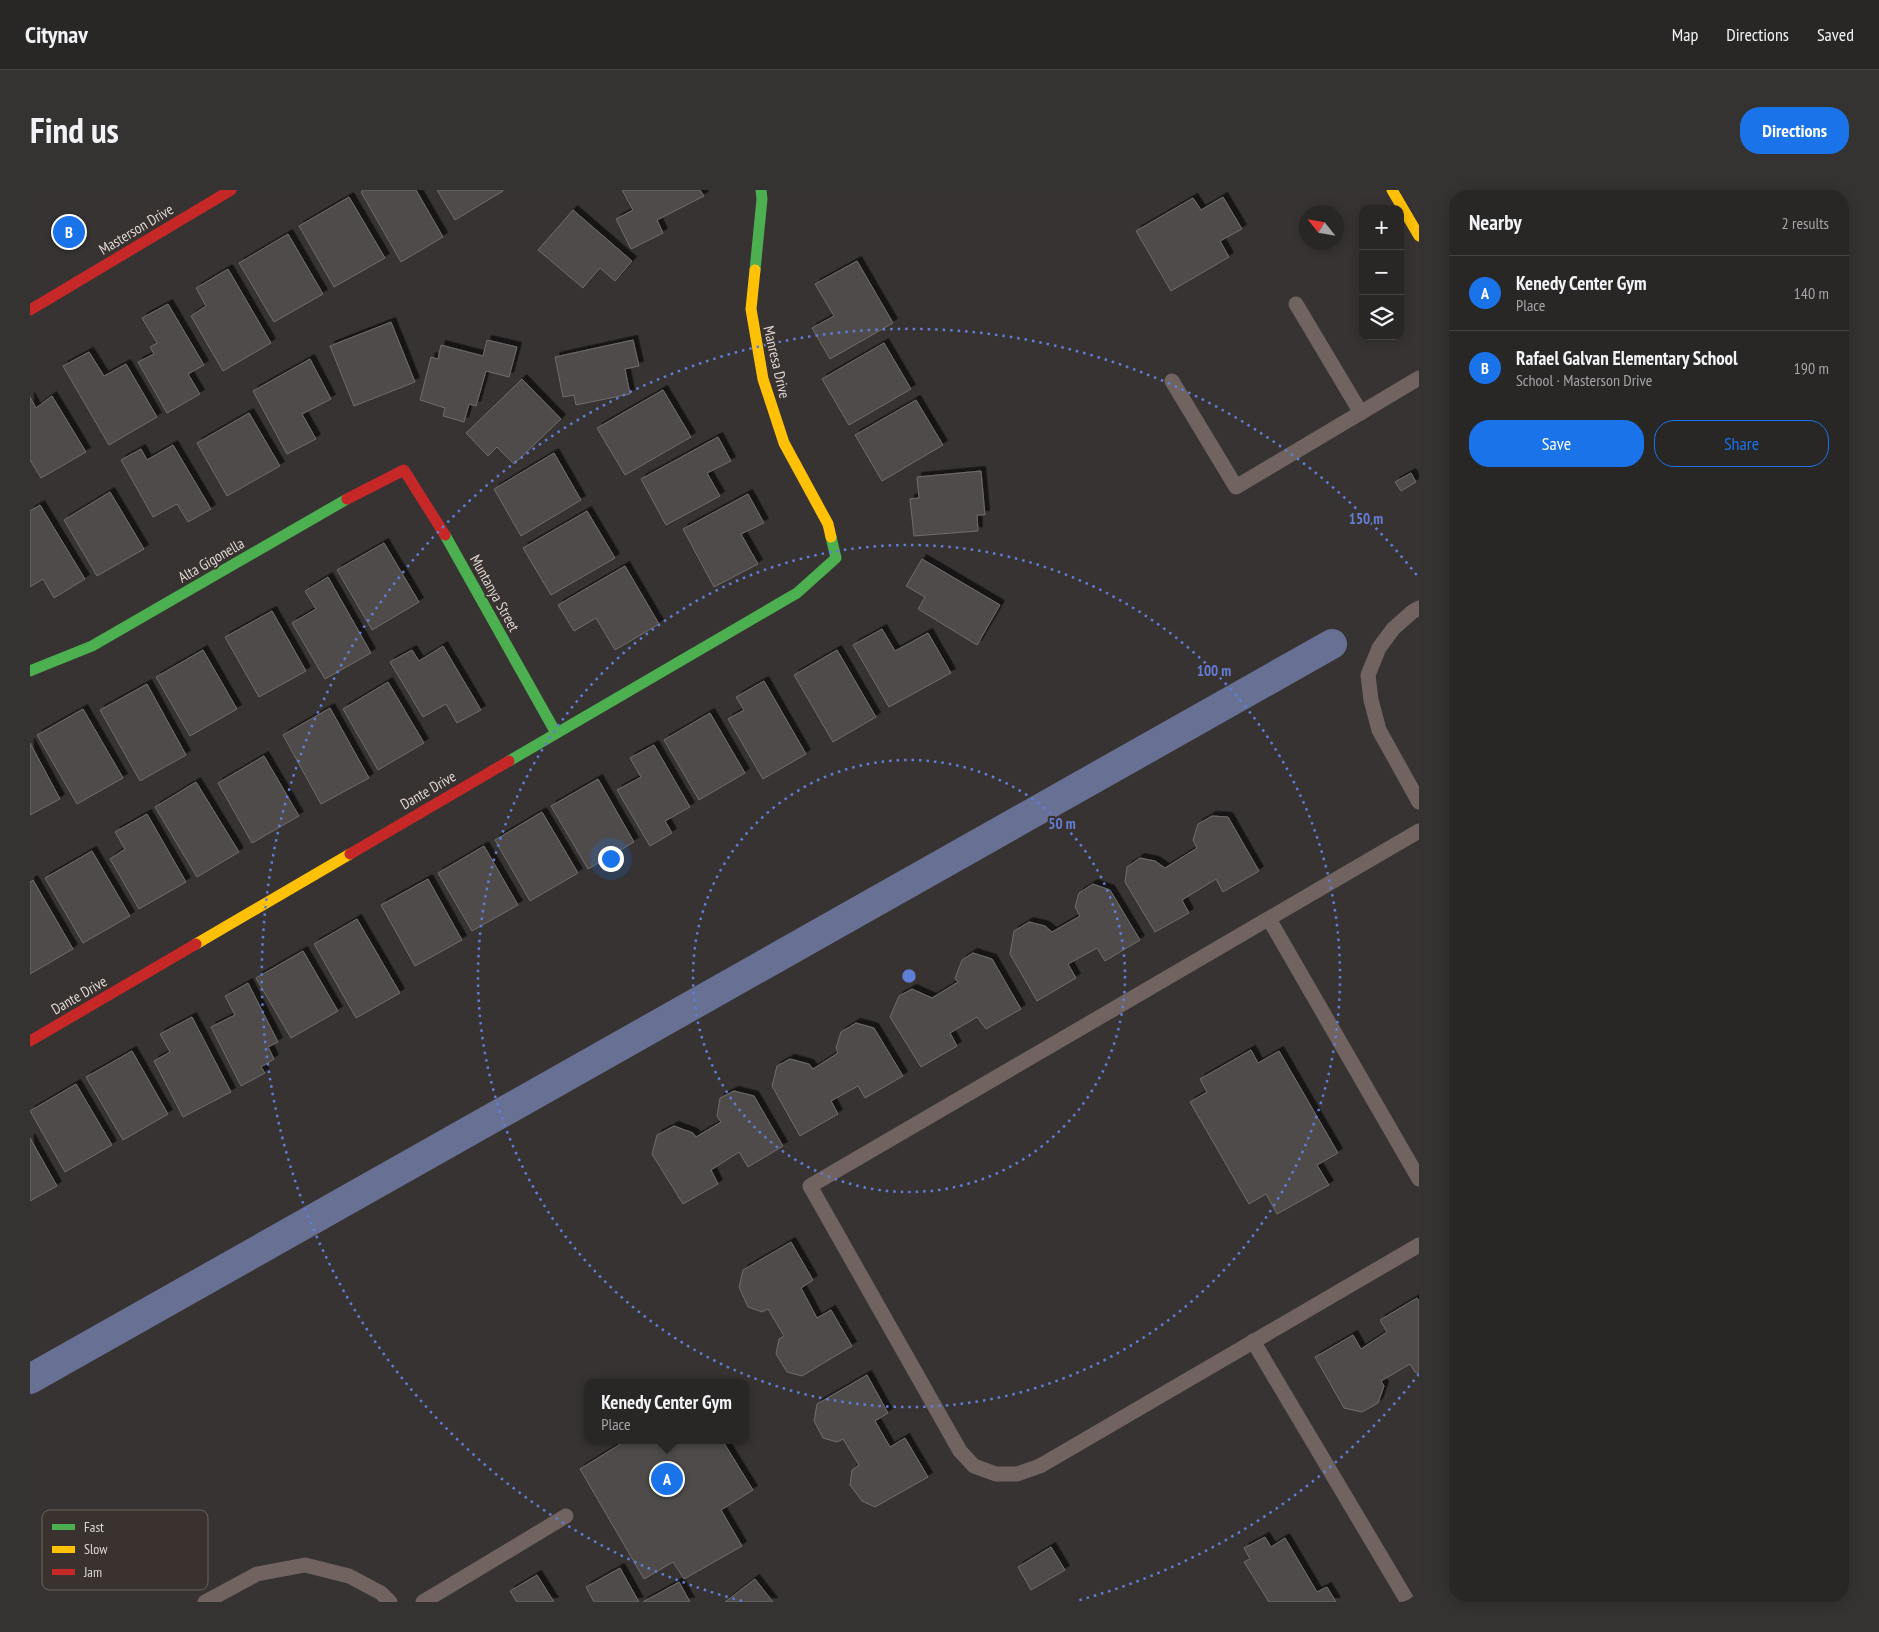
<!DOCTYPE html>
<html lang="en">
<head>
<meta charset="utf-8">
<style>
  :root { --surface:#292626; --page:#353232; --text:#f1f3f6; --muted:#a5a5a7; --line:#454343; --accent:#1a73e8 }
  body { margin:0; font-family:"PT Sans Narrow",sans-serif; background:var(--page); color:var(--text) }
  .controls { position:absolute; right:15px; top:15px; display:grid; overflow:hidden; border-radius:10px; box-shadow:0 2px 12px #0003 }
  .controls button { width:45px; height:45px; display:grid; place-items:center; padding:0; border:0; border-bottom:1px solid var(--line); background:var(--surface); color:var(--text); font:25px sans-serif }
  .compass { position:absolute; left:1269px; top:15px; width:45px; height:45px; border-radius:50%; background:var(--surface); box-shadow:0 2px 12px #0003; rotate:301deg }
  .you { position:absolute; left:580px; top:668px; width:18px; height:18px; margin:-12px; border:4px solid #fff; border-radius:50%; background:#1a73e8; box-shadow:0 0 0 8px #1a73e833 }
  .badge { display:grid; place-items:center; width:32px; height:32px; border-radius:50%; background:var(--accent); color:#fff; font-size:16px; font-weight:700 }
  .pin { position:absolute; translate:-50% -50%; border:2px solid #fff; box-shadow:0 1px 5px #0006 }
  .popup { position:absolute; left:554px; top:1189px; width:165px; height:65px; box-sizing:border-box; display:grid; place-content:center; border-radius:10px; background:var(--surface); filter:drop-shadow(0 1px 4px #0005); font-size:16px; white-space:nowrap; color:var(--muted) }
  .popup b { font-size:19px; color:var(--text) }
  .popup::after { content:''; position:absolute; left:50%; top:100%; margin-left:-10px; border:10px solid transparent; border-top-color:var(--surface) }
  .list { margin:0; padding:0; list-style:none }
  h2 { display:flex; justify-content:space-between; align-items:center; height:65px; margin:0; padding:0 20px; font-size:21px }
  h2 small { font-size:16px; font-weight:400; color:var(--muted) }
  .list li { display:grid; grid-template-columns:32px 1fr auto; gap:15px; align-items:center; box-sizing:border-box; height:75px; padding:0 20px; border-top:1px solid var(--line) }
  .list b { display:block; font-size:19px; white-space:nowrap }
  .list p { margin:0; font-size:16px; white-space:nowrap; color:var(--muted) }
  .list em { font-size:16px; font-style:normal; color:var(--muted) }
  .actions { display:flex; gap:10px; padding:15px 20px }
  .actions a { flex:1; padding:11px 0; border:1px solid var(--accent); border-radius:20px; text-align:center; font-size:18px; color:var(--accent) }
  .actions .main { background:var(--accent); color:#fff }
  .icon { flex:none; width:28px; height:28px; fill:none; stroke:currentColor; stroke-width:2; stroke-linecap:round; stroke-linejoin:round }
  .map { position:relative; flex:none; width:1389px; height:1412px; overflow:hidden; border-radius:20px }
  header { display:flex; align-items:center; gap:30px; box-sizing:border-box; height:70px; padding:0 25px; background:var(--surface); border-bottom:1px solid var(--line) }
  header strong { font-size:24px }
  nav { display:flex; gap:28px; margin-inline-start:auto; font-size:18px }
  .intro { display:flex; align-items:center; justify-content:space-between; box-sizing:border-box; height:120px; padding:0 30px }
  h1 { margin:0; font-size:35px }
  .button { padding:12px 22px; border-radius:20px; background:var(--accent); color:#fff; font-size:18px; font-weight:700 }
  main { display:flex; gap:30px; padding:0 30px }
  aside { flex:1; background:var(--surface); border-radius:20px; box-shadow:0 2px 12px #0003 }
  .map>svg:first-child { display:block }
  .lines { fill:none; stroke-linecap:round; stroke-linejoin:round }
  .canal { stroke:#687194; stroke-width:30 }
  .building { fill:#504c4b; stroke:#706c6b; filter:url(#shadow) }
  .lane { stroke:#716460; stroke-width:15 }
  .fast { stroke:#4caf50; stroke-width:11 }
  .slow { stroke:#ffc107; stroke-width:11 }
  .jam { stroke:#c62828; stroke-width:11 }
  .ring { fill:none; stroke:#617ed7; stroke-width:2.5; stroke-dasharray:2.5 5 }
  .labels { text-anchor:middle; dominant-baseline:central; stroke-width:4; stroke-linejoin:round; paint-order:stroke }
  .street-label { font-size:15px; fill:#ded8d6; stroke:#3a322f }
  .key { fill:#3a322f; stroke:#6b6461; stroke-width:1 }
  .key-label { font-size:14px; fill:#ded8d6 }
  .centre { fill:#617ed7; stroke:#3a322f; stroke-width:2.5 }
  .ring-label { font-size:15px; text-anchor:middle; font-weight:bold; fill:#617ed7; stroke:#3a322f; stroke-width:4; stroke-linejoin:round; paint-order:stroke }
</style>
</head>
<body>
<header>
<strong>Citynav</strong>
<nav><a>Map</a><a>Directions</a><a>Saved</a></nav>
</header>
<div class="intro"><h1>Find us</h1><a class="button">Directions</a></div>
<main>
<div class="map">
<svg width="1389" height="1412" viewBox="0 0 1389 1412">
  <defs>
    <filter id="shadow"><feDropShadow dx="4.5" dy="-4.5" stdDeviation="0" flood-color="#0009"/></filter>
  </defs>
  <rect width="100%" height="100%" fill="#373332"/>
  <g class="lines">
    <polyline class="canal" points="0,1189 1302,454"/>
  </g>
  <g class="building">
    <polygon points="333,0 386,0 413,47 371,72 331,2"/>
    <polygon points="407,0 473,0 473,1 425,30"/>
    <polygon points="592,0 670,0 674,6 627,30 633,43 601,59 586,29 603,20"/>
    <polygon points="319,7 355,68 304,97 269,36"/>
    <polygon points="1193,7 1212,39 1190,51 1199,67 1141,101 1106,41 1163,8 1171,20"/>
    <polygon points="543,20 602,71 585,91 570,78 553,98 508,60"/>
    <polygon points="258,44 293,104 244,132 209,73"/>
    <polygon points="827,71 863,133 800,169 782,138 804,126 785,94"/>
    <polygon points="198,79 241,153 193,181 161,126 176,116 166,98"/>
    <polygon points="138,114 174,175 158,184 170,204 137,223 108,172 124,164 120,157 127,153 112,128"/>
    <polygon points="361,132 385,192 324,216 300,156"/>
    <polygon points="457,150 487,157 479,187 456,181 446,216 439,214 434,232 413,226 415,218 390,210 401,167 408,169 411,155 453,166"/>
    <polygon points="603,150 609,176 595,179 600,204 546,215 544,205 533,207 525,167"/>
    <polygon points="854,153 881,199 819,235 792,189"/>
    <polygon points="59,162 74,186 96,174 127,227 79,255 33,176"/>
    <polygon points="280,169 301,209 272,224 286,249 257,264 223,201"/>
    <polygon points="492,189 531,229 484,274 467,257 458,266 436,243"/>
    <polygon points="633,200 661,247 595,285 567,238"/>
    <polygon points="22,206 56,262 11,288 0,270 0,207 6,218"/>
    <polygon points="886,210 913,255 852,291 825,245"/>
    <polygon points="219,223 250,276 197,306 167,253"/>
    <polygon points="688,247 701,271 677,283 690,306 636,335 611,289"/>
    <polygon points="143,255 181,319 158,332 147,314 123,327 91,270 111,259 117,270"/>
    <polygon points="524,263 551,310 491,346 464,299"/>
    <polygon points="951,281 955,325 947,325 948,341 884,346 880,309 889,308 887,287"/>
    <polygon points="1381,283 1386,292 1371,301 1365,292"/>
    <polygon points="80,302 114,359 67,386 34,330"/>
    <polygon points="718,304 734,333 711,344 728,374 684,397 653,339"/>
    <polygon points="10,315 55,389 24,408 13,389 0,397 0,321"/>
    <polygon points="557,321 585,368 521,405 493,358"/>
    <polygon points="354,353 389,412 342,440 307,380"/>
    <polygon points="892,369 970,415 947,455 888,419 895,407 876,396"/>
    <polygon points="595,376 629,434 585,460 566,428 544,441 528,415"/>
    <polygon points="298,387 341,463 295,489 262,433 286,419 275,401"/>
    <polygon points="242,421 276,481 229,507 195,447"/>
    <polygon points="852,439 865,461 898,443 921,483 859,517 823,455"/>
    <polygon points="413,456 451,520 427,533 416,514 393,527 360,472 382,460 389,471"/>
    <polygon points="173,460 207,519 160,546 126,487"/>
    <polygon points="807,460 846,527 803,552 764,485"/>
    <polygon points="734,491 776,564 733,589 698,529 714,520 706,507"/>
    <polygon points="358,492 394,553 348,580 313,519"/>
    <polygon points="117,494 156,565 110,591 70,520"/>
    <polygon points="300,518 339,588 291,614 253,545"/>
    <polygon points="53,519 93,588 47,614 7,545"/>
    <polygon points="680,523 715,583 669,610 634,550"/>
    <polygon points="0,553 30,609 0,625"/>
    <polygon points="624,555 660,617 635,631 642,643 620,656 587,600 611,587 600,568"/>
    <polygon points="234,566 269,626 222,653 188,593"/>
    <polygon points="568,589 604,652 558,679 521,616"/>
    <polygon points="166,592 209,662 167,687 125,617"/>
    <polygon points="512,622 548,683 500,711 465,650"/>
    <polygon points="117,624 156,692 109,719 80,669 95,659 85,642"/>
    <polygon points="1182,626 1198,627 1229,681 1193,702 1186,689 1152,710 1159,723 1125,742 1095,692 1097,677 1110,668 1125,671 1135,678 1167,658 1163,650 1168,634"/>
    <polygon points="454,656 488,715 442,741 408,683"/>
    <polygon points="62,661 100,726 53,753 15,688"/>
    <polygon points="398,689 432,750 385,776 351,715"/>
    <polygon points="3,690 43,759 0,784 0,692"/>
    <polygon points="1063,694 1080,700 1110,750 1075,771 1067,758 1038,774 1046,788 1007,811 980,764 984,741 999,732 1015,736 1022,742 1050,726 1045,717 1049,703"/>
    <polygon points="327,729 370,803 326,828 284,754"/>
    <polygon points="273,761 308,821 261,848 226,788"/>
    <polygon points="943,763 962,769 991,819 956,839 947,827 920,843 927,856 891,877 860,827 869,806 882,799 902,808 928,792 925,788 932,770"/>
    <polygon points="218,793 248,852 238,857 244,869 231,877 235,883 211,896 181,837 205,825 195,806"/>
    <polygon points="162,827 201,902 153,927 124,871 140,862 130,844"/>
    <polygon points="826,833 844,838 873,886 835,908 828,896 801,911 808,924 770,946 742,896 747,876 760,869 779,874 783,879 808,863 806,858 811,842"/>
    <polygon points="1221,860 1228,873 1249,861 1308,963 1287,975 1299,995 1247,1024 1236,1004 1219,1014 1160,912 1177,902 1170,889"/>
    <polygon points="102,861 138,924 93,950 56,887"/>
    <polygon points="46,894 82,955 35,982 0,921"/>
    <polygon points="704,901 724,906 753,956 718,977 709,962 681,980 688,994 653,1014 622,964 627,945 644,936 663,943 666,947 691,932 687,926 690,908"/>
    <polygon points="0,948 27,996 0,1011"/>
    <polygon points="761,1052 783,1090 771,1098 787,1128 801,1120 822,1156 772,1186 757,1182 746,1164 749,1149 754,1146 738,1119 732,1122 718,1117 709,1097 713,1080"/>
    <polygon points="1387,1108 1389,1111 1389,1184 1385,1182 1380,1174 1351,1191 1354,1196 1348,1213 1332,1222 1314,1218 1285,1167 1323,1145 1331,1159 1357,1142 1350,1130"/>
    <polygon points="837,1185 858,1223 845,1231 860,1257 875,1248 898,1287 845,1317 832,1311 820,1295 822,1280 829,1275 813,1249 807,1252 793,1248 784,1231 787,1214"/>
    <polygon points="597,1250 692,1250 723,1300 691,1320 712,1356 654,1389 643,1372 614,1389 550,1279"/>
    <polygon points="1235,1347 1241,1357 1255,1348 1287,1402 1297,1397 1306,1412 1239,1412 1214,1372 1220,1369 1214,1358"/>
    <polygon points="1021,1357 1035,1380 1001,1400 988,1377"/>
    <polygon points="590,1378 609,1412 564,1412 556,1397"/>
    <polygon points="507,1385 524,1412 487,1412 480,1401"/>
    <polygon points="725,1389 743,1412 695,1412"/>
    <polygon points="649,1392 660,1412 613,1412"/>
  </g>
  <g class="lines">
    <g class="lane">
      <polyline points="1266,114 1331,223"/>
      <polyline points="1142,191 1206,297 1389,188"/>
      <polyline points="1389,418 1382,422 1363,439 1349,458 1338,485 1341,510 1349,540 1389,612"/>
      <polyline points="1389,641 780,996 930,1261 944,1276 966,1284 987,1284 1010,1276 1389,1055"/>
      <polyline points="1239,729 1389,989"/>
      <polyline points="1223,1151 1378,1412"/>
      <polyline points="175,1412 227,1384 275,1375 319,1386 351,1403 360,1412"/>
      <polyline points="393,1412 536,1326"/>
    </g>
    <g class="fast">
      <polyline points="725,80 732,9 731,0"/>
      <polyline points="415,345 526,543"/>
      <polyline points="0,481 62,456 317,309"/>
      <polyline points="479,571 767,403 806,368 801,347"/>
    </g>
    <g class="slow">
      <polyline points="1362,0 1389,46"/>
      <polyline points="725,80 721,119 733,189 754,253 798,334 801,347"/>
      <polyline points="166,754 320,664"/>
    </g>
    <g class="jam">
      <polyline points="0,120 201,0"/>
      <polyline points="317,309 374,280 415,345"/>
      <polyline points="320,664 479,571"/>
      <polyline points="0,851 166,754"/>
    </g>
  </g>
  <g class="ring">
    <circle cx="879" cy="786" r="216"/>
    <circle cx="879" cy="786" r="431"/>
    <path d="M1389 1184A647 647 0 0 1 1046 1411M712 1411A647 647 0 1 1 1389 388"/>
  </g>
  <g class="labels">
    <g class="street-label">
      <text transform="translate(106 39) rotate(-31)">Masterson Drive</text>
      <text transform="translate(747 172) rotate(77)">Manresa Drive</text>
      <text transform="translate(181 370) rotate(-30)">Alta Gigonella</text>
      <text transform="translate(465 403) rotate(61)">Muntanya Street</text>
      <text transform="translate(398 600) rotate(-30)">Dante Drive</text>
      <text transform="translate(49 805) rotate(-30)">Dante Drive</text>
    </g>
  </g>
  <rect x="12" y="1320" width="166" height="80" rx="8" class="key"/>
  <rect x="22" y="1334" width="23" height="6" fill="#4caf50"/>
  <rect x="22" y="1356" width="23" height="7" fill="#ffc107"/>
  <rect x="22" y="1379" width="23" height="6" fill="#c62828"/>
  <g class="key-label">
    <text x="54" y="1342">Fast</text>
    <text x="54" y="1364">Slow</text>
    <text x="54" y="1387">Jam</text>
  </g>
  <circle cx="879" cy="786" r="8" class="centre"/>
  <g class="ring-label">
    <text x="1336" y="334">150 m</text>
    <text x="1184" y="486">100 m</text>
    <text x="1032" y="639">50 m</text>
  </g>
</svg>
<div class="controls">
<button>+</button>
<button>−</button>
<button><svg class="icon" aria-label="layers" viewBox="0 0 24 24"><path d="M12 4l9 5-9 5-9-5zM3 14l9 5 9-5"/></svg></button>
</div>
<svg class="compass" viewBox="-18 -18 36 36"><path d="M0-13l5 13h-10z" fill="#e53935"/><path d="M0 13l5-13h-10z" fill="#a5a5a7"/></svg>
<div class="you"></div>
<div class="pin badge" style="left:637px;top:1289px">A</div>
<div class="popup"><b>Kenedy Center Gym</b>Place</div>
<div class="pin badge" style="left:39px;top:42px">B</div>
</div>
<aside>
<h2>Nearby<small>2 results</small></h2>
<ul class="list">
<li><span class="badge">A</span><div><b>Kenedy Center Gym</b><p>Place</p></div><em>140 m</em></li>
<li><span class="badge">B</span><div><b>Rafael Galvan Elementary School</b><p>School · Masterson Drive</p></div><em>190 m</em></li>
</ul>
<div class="actions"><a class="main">Save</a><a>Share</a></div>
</aside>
</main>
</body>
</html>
